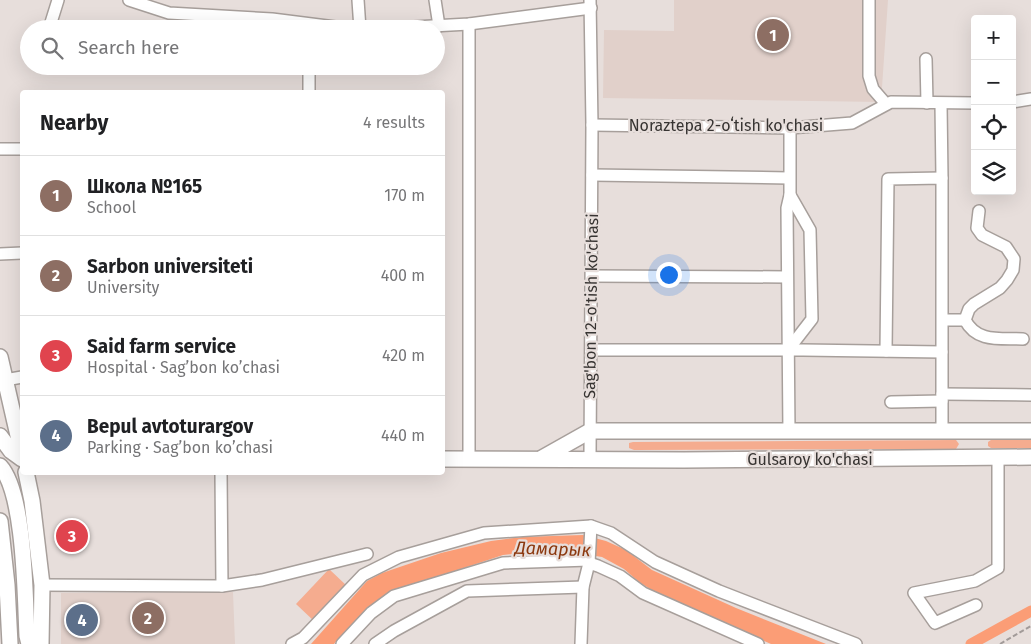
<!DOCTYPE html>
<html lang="en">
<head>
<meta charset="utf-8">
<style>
  :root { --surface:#fff; --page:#f6f6f6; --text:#202124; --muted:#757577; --line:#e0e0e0; --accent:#b45309 }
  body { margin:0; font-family:"Fira Sans",sans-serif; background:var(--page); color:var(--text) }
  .controls { position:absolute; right:15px; top:15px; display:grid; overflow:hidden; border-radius:5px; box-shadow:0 5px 20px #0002 }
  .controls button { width:45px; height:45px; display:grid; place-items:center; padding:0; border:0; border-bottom:1px solid var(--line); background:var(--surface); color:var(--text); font:25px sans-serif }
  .you { position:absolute; left:668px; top:274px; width:18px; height:18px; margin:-12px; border:4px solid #fff; border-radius:50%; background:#1a73e8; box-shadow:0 0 0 8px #1a73e833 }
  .badge { display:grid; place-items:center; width:32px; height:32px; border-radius:50%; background:var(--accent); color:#fff; font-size:16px; font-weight:700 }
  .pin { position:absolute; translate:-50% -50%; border:2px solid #fff; box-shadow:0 1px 5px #0006 }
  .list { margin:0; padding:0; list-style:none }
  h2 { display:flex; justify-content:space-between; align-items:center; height:65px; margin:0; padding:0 20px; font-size:21px }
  h2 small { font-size:16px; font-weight:400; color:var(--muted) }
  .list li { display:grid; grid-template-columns:32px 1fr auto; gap:15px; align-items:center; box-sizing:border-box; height:80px; padding:0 20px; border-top:1px solid var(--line) }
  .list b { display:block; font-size:19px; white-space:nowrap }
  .list p { margin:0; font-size:16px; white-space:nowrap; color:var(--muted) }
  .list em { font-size:16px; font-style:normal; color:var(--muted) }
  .icon { flex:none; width:28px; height:28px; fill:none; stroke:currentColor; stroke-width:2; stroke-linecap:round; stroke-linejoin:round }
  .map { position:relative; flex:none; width:1031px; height:644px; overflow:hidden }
  .search { position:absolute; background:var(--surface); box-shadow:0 5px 20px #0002; left:20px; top:20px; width:425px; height:55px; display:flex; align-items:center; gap:12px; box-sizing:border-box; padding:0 18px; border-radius:28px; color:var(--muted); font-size:19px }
  .panel { position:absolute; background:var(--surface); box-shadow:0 5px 20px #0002; left:20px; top:90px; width:425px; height:385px; border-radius:5px }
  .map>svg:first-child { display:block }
  .built { fill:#e1d0ca }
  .green { fill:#f5ac8f }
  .water { fill:#fb9d76 }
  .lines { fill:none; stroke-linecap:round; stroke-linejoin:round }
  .canal { stroke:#fb9d76; stroke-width:11 }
  .minor-casing { stroke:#a79f9b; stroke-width:14 }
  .major-casing { stroke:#a79f9b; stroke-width:18 }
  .path { stroke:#a29b99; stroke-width:2; stroke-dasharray:5 2.5; stroke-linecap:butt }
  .minor { stroke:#fff; stroke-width:11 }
  .major { stroke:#fff; stroke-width:15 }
  .labels { text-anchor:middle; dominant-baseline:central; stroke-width:4.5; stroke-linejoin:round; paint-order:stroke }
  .street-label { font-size:16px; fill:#373432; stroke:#e7dedb }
  .water-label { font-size:18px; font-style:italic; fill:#8c390f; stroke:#e7dedb }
</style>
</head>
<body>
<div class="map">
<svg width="1031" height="644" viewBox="0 0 1031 644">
  <rect width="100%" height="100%" fill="#e7dedb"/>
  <g class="built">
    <polygon points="674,0 888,0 881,102 603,98 604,30 674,31"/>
    <polygon points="233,592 235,644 61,644 61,593"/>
  </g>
  <g class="green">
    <polygon points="1031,439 1031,448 991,448 988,446 988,442 991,440"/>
    <polygon points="956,440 959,444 956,449 634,450 629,448 629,443 633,442"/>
    <polygon points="329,569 347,586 315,622 296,604"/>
  </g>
  <path class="water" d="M583 535 606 541 626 550 652 570 736 608 826 644H771L661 596 639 582 624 569 602 557 570 552H531L503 555 392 592C368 604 352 625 334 644H311L367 581 382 573 441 553 491 541 522 537Z"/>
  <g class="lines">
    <polyline class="canal" points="971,644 1031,611"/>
    <g class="minor-casing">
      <g id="minor">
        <polyline points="129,0 169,13 272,19 351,29"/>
        <polyline points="358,0 360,29"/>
        <polyline points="435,0 439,26"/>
        <polyline points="869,0 869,76 873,89 886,104"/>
        <polyline points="49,29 58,0"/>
        <polyline points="377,29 469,24 591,8"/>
        <polyline points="926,59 927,103"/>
        <polyline points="309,66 309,92"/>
        <polyline points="1012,102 1031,99"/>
        <polyline points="941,104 942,178"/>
        <polyline points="592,125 790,128 852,123 891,102 975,103"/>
        <polyline points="0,149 22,149"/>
        <polyline points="592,175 789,178"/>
        <polyline points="0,254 22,253"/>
        <polyline points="592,276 787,277"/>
        <polyline points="943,320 965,320 969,309 974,304 1000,288 1007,280 1013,270 1014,259 1006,247 982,235 977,228 979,211"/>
        <path d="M965 320C977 343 1000 338 1023 339"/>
        <polyline points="591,350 803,350 942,352"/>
        <polyline points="788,350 812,319 810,230 790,195"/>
        <polyline points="886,351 888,179 942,178 942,431"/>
        <polyline points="5,380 22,377"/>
        <polyline points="942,394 1031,395"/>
        <polyline points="891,402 942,401"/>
        <polyline points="789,432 787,208 790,195 790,128"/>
        <polyline points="590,458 592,125 590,0"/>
        <polyline points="469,459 469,24"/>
        <polyline points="221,472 222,586"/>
        <polyline points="589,563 598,566 620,576 643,593 758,644"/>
        <polyline points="42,585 222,586 262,580 367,554"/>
        <polyline points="976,605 935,623 914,593 975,581 998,568 998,458"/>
        <polyline points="292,644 303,638 363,575 399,557 484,533 591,526 611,533 655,562 719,591 856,644"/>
        <polyline points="342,644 371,613 394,596 503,563 589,560"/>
        <polyline points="375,644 394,631 467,591 583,587"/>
        <polyline points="581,644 583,587 589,563 591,526"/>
      </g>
    </g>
    <g class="major-casing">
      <g id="major">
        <polyline points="0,357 22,453"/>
        <polyline points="0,436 11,451 22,459"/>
        <polyline points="542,458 590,431 1031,431"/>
        <polyline points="442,459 684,460 1031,457"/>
        <path d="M0 466C25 493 25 597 27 636L29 644"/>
        <polyline points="26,472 32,501 42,585 41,644"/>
        <polyline points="0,521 7,585 10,644"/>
      </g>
    </g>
    <polyline class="path" points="1000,644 1031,626"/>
    <use href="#minor" class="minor"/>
    <use href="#major" class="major"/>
  </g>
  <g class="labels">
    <g class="street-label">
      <text x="726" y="125">Noraztepa 2-oʻtish ko'chasi</text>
      <text transform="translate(591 306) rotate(-89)">Sag'bon 12-o'tish ko'chasi</text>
      <text x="810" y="459">Gulsaroy ko'chasi</text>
    </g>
    <g class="water-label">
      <text transform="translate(553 549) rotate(2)">Дамарык</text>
    </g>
  </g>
</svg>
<div class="controls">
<button>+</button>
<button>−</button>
<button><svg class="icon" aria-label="locate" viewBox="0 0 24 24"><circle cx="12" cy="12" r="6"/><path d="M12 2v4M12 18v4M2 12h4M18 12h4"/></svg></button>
<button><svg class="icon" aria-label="layers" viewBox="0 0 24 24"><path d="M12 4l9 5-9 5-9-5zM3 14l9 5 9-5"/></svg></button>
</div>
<div class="you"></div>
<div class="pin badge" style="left:773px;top:35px;background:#8d6e63">1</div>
<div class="pin badge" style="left:148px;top:618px;background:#8d6e63">2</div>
<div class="pin badge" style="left:72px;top:536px;background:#e0444e">3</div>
<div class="pin badge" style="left:82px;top:620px;background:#5c6f8a">4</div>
<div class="search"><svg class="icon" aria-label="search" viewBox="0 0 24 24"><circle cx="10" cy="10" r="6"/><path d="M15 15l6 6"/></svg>Search here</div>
<section class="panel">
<h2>Nearby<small>4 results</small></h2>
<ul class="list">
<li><span class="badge" style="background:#8d6e63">1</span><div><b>Школа №165</b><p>School</p></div><em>170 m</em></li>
<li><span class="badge" style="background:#8d6e63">2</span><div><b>Sarbon universiteti</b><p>University</p></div><em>400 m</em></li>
<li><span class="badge" style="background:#e0444e">3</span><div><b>Said farm service</b><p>Hospital · Sag’bon ko’chasi</p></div><em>420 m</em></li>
<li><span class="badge" style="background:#5c6f8a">4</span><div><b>Bepul avtoturargov</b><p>Parking · Sag’bon ko’chasi</p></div><em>440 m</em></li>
</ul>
</section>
</div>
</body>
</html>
